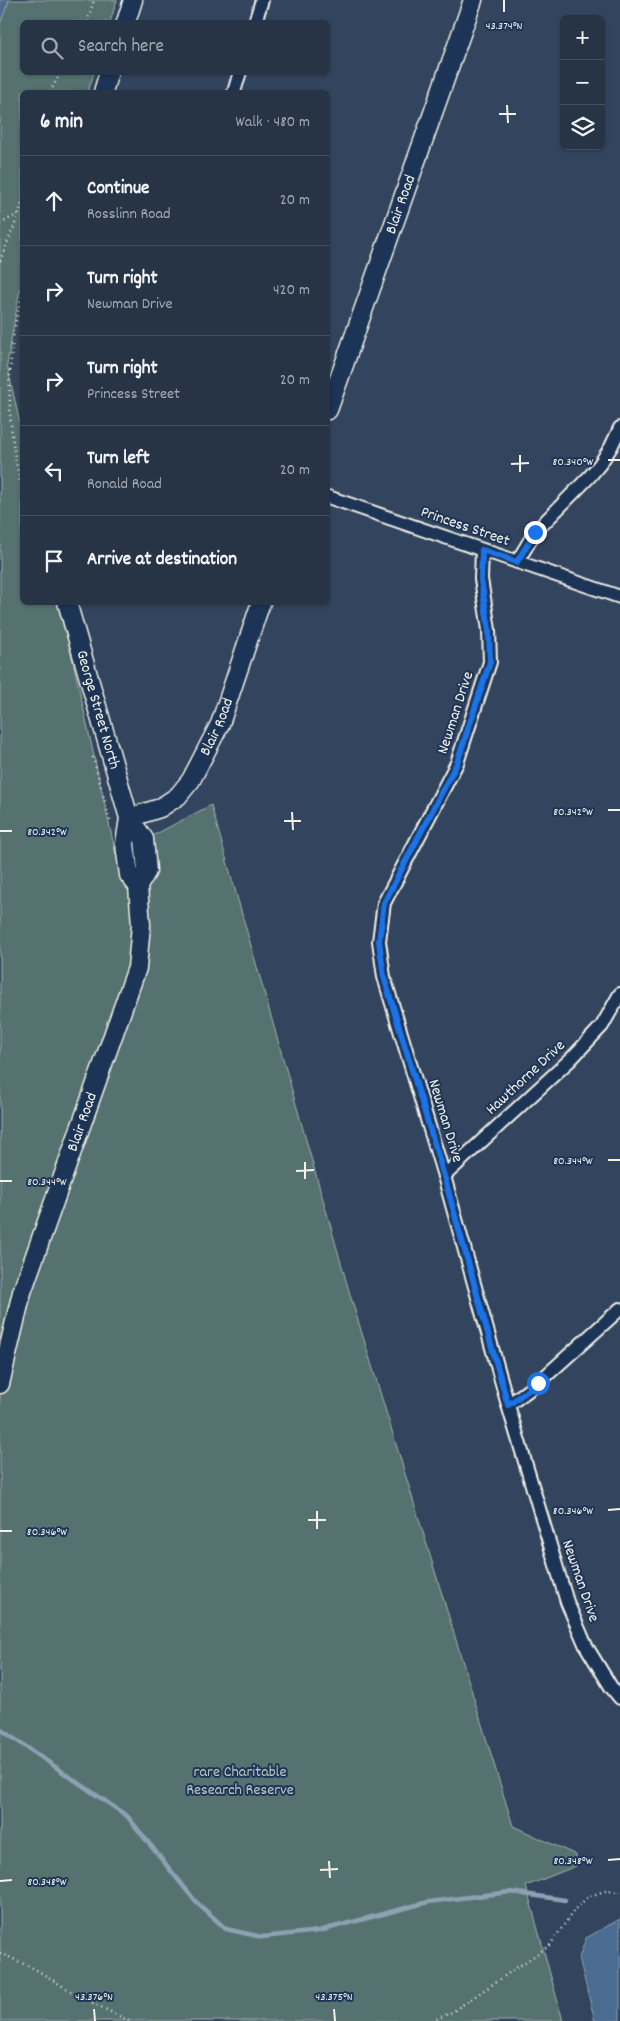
<!DOCTYPE html>
<html lang="en">
<head>
<meta charset="utf-8">
<style>
  :root { --surface:#263446; --page:#323f51; --text:#f1f3f6; --muted:#a4aab3; --line:#424f5f }
  body { margin:0; font-family:Dekko,sans-serif; background:var(--page); color:var(--text) }
  .controls { position:absolute; right:15px; top:15px; display:grid; overflow:hidden; border-radius:8px; box-shadow:0 1px 4px #0004 }
  .controls button { width:45px; height:45px; display:grid; place-items:center; padding:0; border:0; border-bottom:1px solid var(--line); background:var(--surface); color:var(--text); font:25px sans-serif }
  .stop { position:absolute; width:15px; height:15px; margin:-11px; border:4px solid #1a73e8; border-radius:50%; background:#fff }
  .stop.end { background:#1a73e8; border-color:#fff; box-shadow:0 1px 5px #0008 }
  .list { margin:0; padding:0; list-style:none }
  h2 { display:flex; justify-content:space-between; align-items:center; height:65px; margin:0; padding:0 20px; font-size:21px }
  h2 small { font-size:16px; font-weight:400; color:var(--muted) }
  .list li { display:grid; grid-template-columns:32px 1fr auto; gap:15px; align-items:center; box-sizing:border-box; height:90px; padding:0 20px; border-top:1px solid var(--line) }
  .list b { display:block; font-size:19px; white-space:nowrap }
  .list p { margin:0; font-size:16px; white-space:nowrap; color:var(--muted) }
  .list em { font-size:16px; font-style:normal; color:var(--muted) }
  .icon { flex:none; width:28px; height:28px; fill:none; stroke:currentColor; stroke-width:2; stroke-linecap:round; stroke-linejoin:round }
  .map { position:relative; flex:none; width:620px; height:2021px; overflow:hidden }
  .search { position:absolute; background:var(--surface); box-shadow:0 1px 4px #0004; left:20px; top:20px; width:310px; height:55px; display:flex; align-items:center; gap:12px; box-sizing:border-box; padding:0 18px; border-radius:8px; color:var(--muted); font-size:19px }
  .panel { position:absolute; background:var(--surface); box-shadow:0 1px 4px #0004; left:20px; top:90px; width:310px; height:515px; border-radius:8px }
  .map>svg:first-child { display:block }
  .green { fill:#557270; stroke:#a4b2ac }
  .water { fill:#496c90; stroke:#8da1b3 }
  .lines { fill:none; stroke-linecap:round; stroke-linejoin:round }
  .stream { stroke:#8da1b3; stroke-width:4.5 }
  .street-casing { stroke:#f4f1e8; stroke-width:16 }
  .secondary-casing { stroke:#f4f1e8; stroke-width:21 }
  .path { stroke:#f4f1e8; stroke-width:2.5; stroke-dasharray:1 4; stroke-linecap:butt }
  .street { stroke:#1d3557; stroke-width:12 }
  .secondary { stroke:#1d3557; stroke-width:18 }
  .route { stroke:#1a73e8; stroke-width:6 }
  .ticks { fill:none; stroke:#f4f1e8; stroke-width:2 }
  .labels { text-anchor:middle; dominant-baseline:central; stroke-width:4; stroke-linejoin:round; paint-order:stroke }
  .street-label { font-size:16px; fill:#f4f1e8; stroke:#1d3557 }
  .park-label { font-size:16px; fill:#bcc5be; stroke:#1d3557 }
  .ticks-label { font-size:12px; text-anchor:middle; fill:#f4f1e8; stroke:#1d3557; stroke-width:4; stroke-linejoin:round; paint-order:stroke }
</style>
</head>
<body>
<div class="map">
<svg width="620" height="2021" viewBox="0 0 620 2021">
  <rect width="100%" height="100%" fill="#33455e"/>
  <filter id="ink" filterUnits="userSpaceOnUse"><feTurbulence type="fractalNoise" baseFrequency=".02" numOctaves="2"/><feDisplacementMap in="SourceGraphic" scale="10" xChannelSelector="R" yChannelSelector="G"/><feConvolveMatrix kernelMatrix="1 2 1 2 8 2 1 2 1" color-interpolation-filters="sRGB"/></filter>
  <g filter="url(#ink)">
    <polygon class="green" points="9,0 117,0 110,22 22,22 22,72 94,73 88,92 22,92 22,285 19,294 7,365 22,433 22,602 60,603 116,855 211,805 349,1291 513,1826 576,1855 576,1866 526,1886 563,2021 0,2021 0,24"/>
    <g class="water">
      <polygon points="0,0 9,0 0,24"/>
      <polygon points="620,1919 620,2021 595,2021 579,1958 586,1938"/>
    </g>
    <g class="lines">
      <polyline class="stream" points="0,1729 127,1816 196,1902 226,1929 262,1937 319,1931 428,1902 510,1892 565,1900"/>
      <g class="street-casing">
        <g id="street">
          <polyline points="255,22 262,0"/>
          <polyline points="234,92 240,72"/>
          <polyline points="328,497 620,597"/>
          <polyline points="482,550 481,579 489,630 490,662 457,763 384,903 379,941 384,977 444,1176 508,1405 567,1602 586,1646 611,1687 620,1698"/>
          <polyline points="517,562 535,532 590,476 600,464 611,447 620,428"/>
          <polyline points="444,1176 571,1059 602,1026 620,994"/>
          <polyline points="508,1405 538,1383 620,1309"/>
        </g>
      </g>
      <g class="secondary-casing">
        <g id="secondary">
          <polyline points="126,22 133,0"/>
          <polyline points="103,92 109,72"/>
          <path id="s1" d="M328 410 473 0"/>
          <path id="s2" d="M67 602 129 818 144 839 147 871 138 886"/>
          <path id="s3" d="M129 818 160 808 178 796 191 780 220 724 261 602"/>
          <path id="s4" d="M0 1384 22 1292 137 968 141 925 138 886 129 875 125 844 129 818"/>
        </g>
      </g>
      <g class="path">
        <polyline points="87,22 94,0"/>
        <polyline points="50,92 61,72"/>
        <polyline points="0,224 18,214"/>
        <polyline points="0,261 19,214 22,201"/>
        <path d="M22 296C5 358 6 427 22 489"/>
        <polyline points="93,757 111,824"/>
        <polyline points="0,1953 35,1969 77,1995 129,2021"/>
        <polyline points="432,2021 452,2012 550,1945 575,1909 588,1897 604,1891 620,1892"/>
      </g>
      <use href="#street" class="street"/>
      <use href="#secondary" class="secondary"/>
    </g>
  </g>
  <g class="lines" filter="url(#ink)">
    <polyline class="route" points="535,532 517,562 482,550 481,580 489,630 490,662 457,763 384,903 379,941 384,977 444,1176 508,1405 538,1383"/>
  </g>
  <path class="ticks" d="M504 0V12M507 105 508 123M499 114H516M520 455V472M608 460H620M511 464 529 463M608 810H620M292 812 293 830M284 821H301M0 831H12M608 1160H620M305 1162V1179M296 1171 314 1170M0 1181H12M608 1510 620 1509M317 1511V1529M308 1520H326M0 1531H12M608 1860 620 1859M329 1861 330 1878M320 1870 338 1869M0 1881 12 1880M94 2009 95 2021M334 2009 335 2021"/>
  <g class="labels">
    <g class="street-label">
      <text stroke="none"><textPath href="#s1" startOffset="218">Blair Road</textPath></text>
      <text transform="translate(465 527) rotate(19)">Princess Street</text>
      <text stroke="none"><textPath href="#s2" startOffset="112">George Street North</textPath></text>
      <text transform="translate(456 713) rotate(-72)">Newman Drive</text>
      <text stroke="none"><textPath href="#s3" startOffset="134">Blair Road</textPath></text>
      <text transform="translate(526 1078) rotate(-43)">Hawthorne Drive</text>
      <text transform="translate(445 1121) rotate(73)">Newman Drive</text>
      <text stroke="none"><textPath href="#s4" startOffset="275">Blair Road</textPath></text>
      <text transform="translate(580 1581) rotate(71)">Newman Drive</text>
    </g>
    <g class="park-label">
      <text x="240" y="1772">rare Charitable<tspan x="240" dy="18">Research Reserve</tspan></text>
    </g>
  </g>
  <g class="ticks-label">
    <text x="504" y="29">43.374°N</text>
    <text x="573" y="465">80.340°W</text>
    <text x="573" y="815">80.342°W</text>
    <text x="47" y="835">80.342°W</text>
    <text x="573" y="1164">80.344°W</text>
    <text x="47" y="1185">80.344°W</text>
    <text x="573" y="1514">80.346°W</text>
    <text x="47" y="1535">80.346°W</text>
    <text x="573" y="1864">80.348°W</text>
    <text x="47" y="1885">80.348°W</text>
    <text x="94" y="2000">43.376°N</text>
    <text x="334" y="2000">43.375°N</text>
  </g>
</svg>
<div class="controls">
<button>+</button>
<button>−</button>
<button><svg class="icon" aria-label="layers" viewBox="0 0 24 24"><path d="M12 4l9 5-9 5-9-5zM3 14l9 5 9-5"/></svg></button>
</div>
<div class="stop" style="left:538px;top:1383px"></div>
<div class="stop end" style="left:535px;top:532px"></div>
<div class="search"><svg class="icon" aria-label="search" viewBox="0 0 24 24"><circle cx="10" cy="10" r="6"/><path d="M15 15l6 6"/></svg>Search here</div>
<section class="panel">
<h2>6 min<small>Walk · 480 m</small></h2>
<ul class="list">
<li><svg class="icon" aria-label="ahead" viewBox="0 0 24 24"><path d="M12 20V5M6 11l6-6 6 6"/></svg><div><b>Continue</b><p>Rosslinn Road</p></div><em>20 m</em></li>
<li><svg class="icon" aria-label="right" viewBox="0 0 24 24"><path d="M7 20v-9h11M14 6l5 5-5 5"/></svg><div><b>Turn right</b><p>Newman Drive</p></div><em>420 m</em></li>
<li><svg class="icon" aria-label="right" viewBox="0 0 24 24"><path d="M7 20v-9h11M14 6l5 5-5 5"/></svg><div><b>Turn right</b><p>Princess Street</p></div><em>20 m</em></li>
<li><svg class="icon" aria-label="left" viewBox="0 0 24 24"><path d="M17 20v-9H6M10 6l-5 5 5 5"/></svg><div><b>Turn left</b><p>Ronald Road</p></div><em>20 m</em></li>
<li><svg class="icon" aria-label="arrive" viewBox="0 0 24 24"><path d="M6 21V4h12l-3 4 3 4H6"/></svg><div><b>Arrive at destination</b></div></li>
</ul>
</section>
</div>
</body>
</html>
